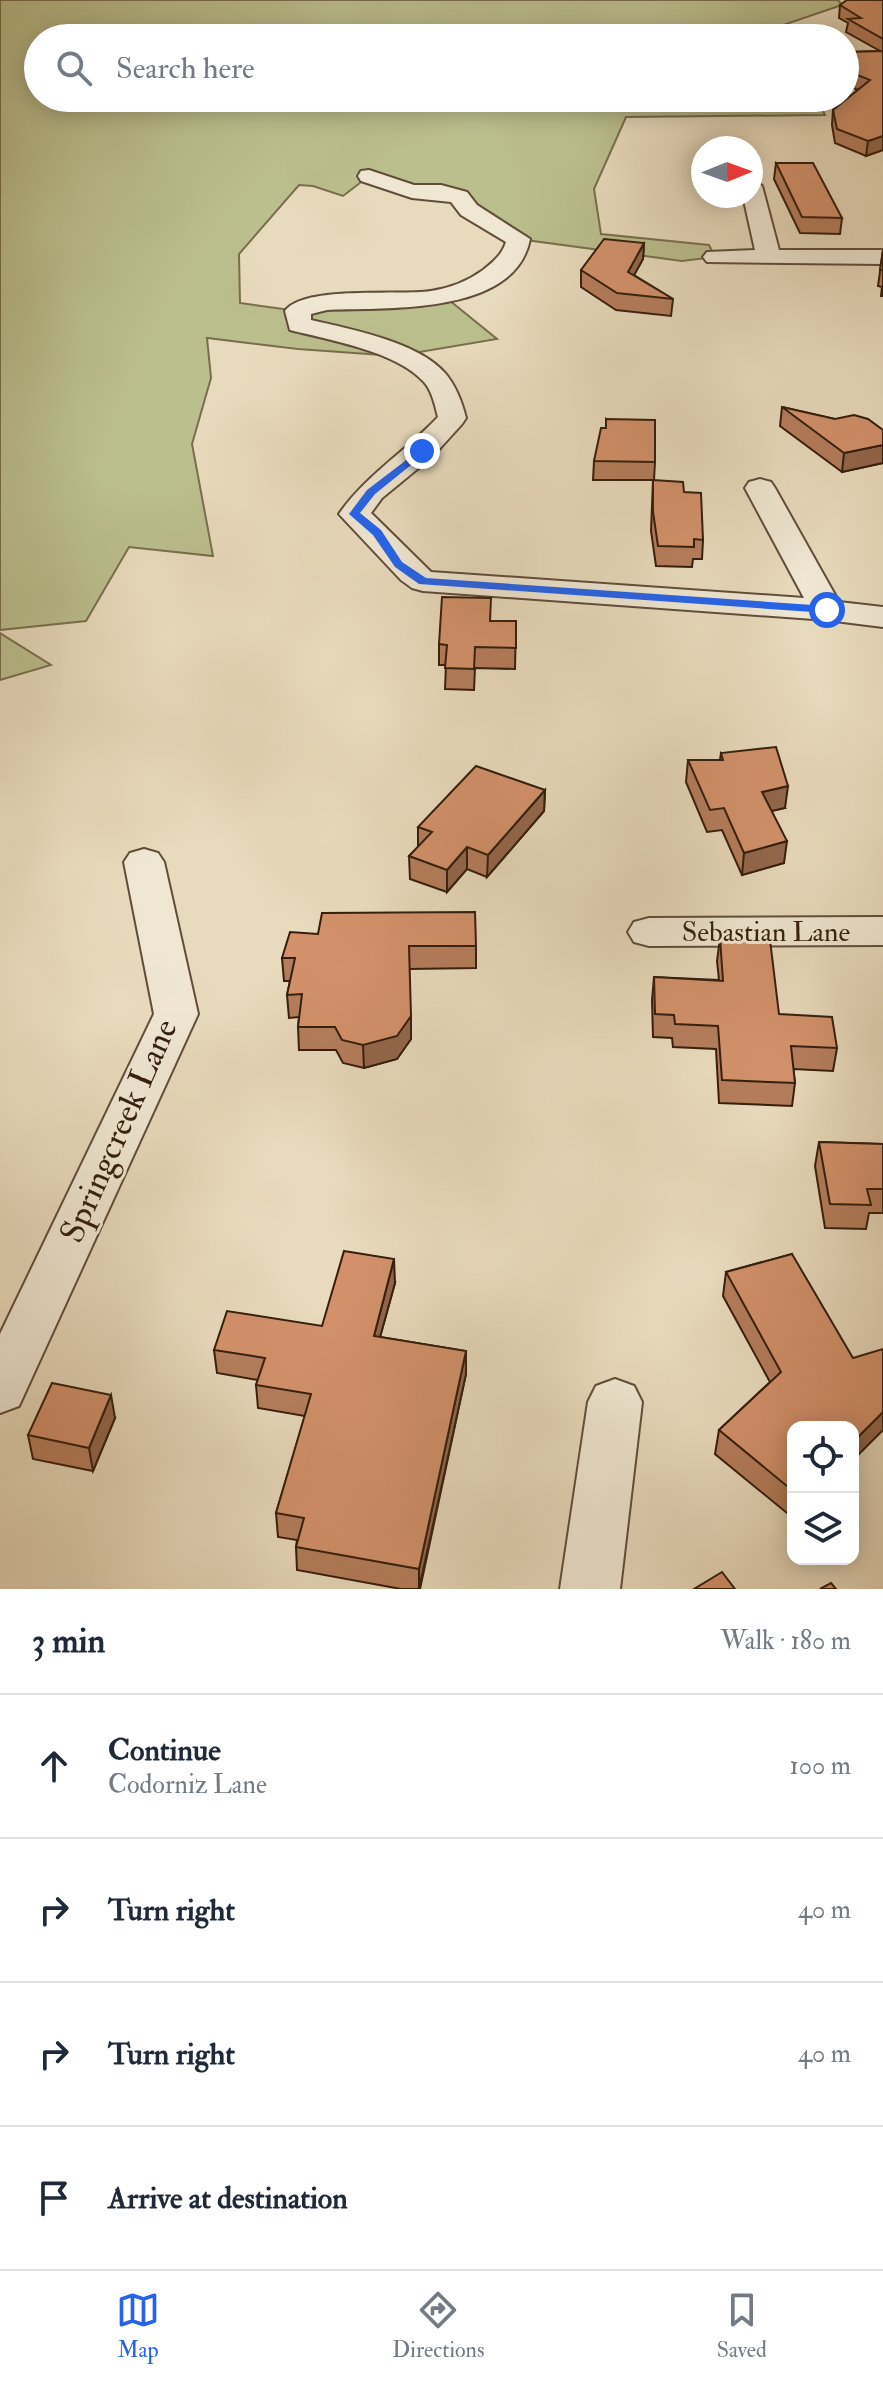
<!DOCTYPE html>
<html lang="en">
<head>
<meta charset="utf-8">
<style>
  :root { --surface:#fff; --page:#f2f2f3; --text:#1f2937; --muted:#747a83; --line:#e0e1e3; --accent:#2563eb }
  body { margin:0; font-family:"IM FELL Double Pica",serif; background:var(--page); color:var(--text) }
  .controls { position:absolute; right:24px; bottom:24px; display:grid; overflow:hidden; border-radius:16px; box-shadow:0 4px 20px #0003 }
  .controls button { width:72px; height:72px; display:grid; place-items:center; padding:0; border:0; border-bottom:2px solid var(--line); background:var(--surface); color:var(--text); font:40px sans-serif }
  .compass { position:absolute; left:691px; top:136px; width:72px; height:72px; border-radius:50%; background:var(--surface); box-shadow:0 4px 20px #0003; rotate:89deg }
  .stop { position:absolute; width:24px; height:24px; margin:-18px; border:6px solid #2563eb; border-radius:50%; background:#fff }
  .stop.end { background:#2563eb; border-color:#fff; box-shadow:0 2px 8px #0008 }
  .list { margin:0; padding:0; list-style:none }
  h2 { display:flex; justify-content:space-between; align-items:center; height:104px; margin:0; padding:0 32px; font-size:34px }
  h2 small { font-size:26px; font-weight:400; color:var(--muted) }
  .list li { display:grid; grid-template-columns:52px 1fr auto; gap:24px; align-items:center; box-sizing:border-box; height:144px; padding:0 32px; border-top:2px solid var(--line) }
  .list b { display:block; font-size:30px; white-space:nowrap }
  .list p { margin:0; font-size:26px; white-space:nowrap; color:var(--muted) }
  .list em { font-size:26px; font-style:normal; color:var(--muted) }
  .icon { flex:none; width:44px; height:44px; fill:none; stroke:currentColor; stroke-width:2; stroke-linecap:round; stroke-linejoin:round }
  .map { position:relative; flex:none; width:883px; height:1589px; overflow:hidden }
  .search { position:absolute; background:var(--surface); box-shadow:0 4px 20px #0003; left:24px; right:24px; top:24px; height:88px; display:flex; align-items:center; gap:20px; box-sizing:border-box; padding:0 28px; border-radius:44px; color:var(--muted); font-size:30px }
  .sheet { height:680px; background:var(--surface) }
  nav { display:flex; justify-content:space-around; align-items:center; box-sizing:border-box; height:112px; border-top:2px solid var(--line); background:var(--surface); font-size:22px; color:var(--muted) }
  nav a { display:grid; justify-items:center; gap:4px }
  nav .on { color:var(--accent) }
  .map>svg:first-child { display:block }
  .green { fill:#bbbe8d; stroke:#786e4d; stroke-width:2 }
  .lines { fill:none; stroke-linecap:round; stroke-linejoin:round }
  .minor-casing { stroke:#614d39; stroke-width:4 }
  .minor { fill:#f0e7d3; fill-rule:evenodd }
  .wall { fill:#b57d5c; stroke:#341e0d; stroke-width:2 }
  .shaded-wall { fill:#93664b; stroke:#341e0d; stroke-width:2 }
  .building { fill:#d2916b; stroke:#341e0d; stroke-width:2 }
  .route { fill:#2563eb }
  .labels { text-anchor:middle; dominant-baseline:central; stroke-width:6; stroke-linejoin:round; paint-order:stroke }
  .street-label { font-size:28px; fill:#341e0d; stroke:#f0e7d3 }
  .near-street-label { font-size:34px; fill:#341e0d; stroke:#f0e7d3 }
</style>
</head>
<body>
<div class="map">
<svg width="883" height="1589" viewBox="0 0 883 1589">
  <rect width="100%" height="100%" fill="#e8dabc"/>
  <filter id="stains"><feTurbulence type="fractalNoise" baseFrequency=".0025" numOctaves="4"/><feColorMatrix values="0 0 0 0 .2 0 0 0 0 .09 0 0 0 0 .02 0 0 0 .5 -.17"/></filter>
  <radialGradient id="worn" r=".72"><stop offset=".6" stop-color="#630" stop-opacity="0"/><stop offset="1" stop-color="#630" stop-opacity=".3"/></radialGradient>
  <g class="green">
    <polygon points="0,0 838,0 842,5 783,25 788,38 38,38 38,98 817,98 825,115 626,117 594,189 601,234 709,245 715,257 682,261 518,239 459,197 369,176 343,196 313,186 299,185 239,254 240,303 298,311 444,296 497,339 396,356 298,349 207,338 211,378 192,444 213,556 129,547 86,621 0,630"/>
    <polygon points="0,633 51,665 0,680"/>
  </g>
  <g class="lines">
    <g class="minor-casing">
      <g id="minor">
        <path d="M369 170 414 185H441L467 192 477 205 530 239C515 317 384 307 327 310L311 314V320C350 329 418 342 445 373 456 386 462 402 466 418L462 424 432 457 382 498 371 513 431 572 804 598 745 488 749 482 760 479 771 482 775 488 839 602 883 607V627L827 620 423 591 412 588 401 580 339 514C365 476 406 451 438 417 435 405 432 391 424 382 396 351 329 340 290 330L285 311C304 285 399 296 431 291 450 288 468 281 483 270 493 262 502 255 506 242L461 215 451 202 412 198 361 181 358 176 361 171Z"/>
        <polygon points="751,179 762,186 779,250 883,250 883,264 707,262 703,257 707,252 755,250 743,196 751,196"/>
        <polygon points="144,849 158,853 164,862 198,1014 19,1406 0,1413 0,1334 154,1014 124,862 130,853"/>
        <polygon points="883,917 883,945 649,946 634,942 628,932 634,922 649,918"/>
        <polygon points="615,1379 634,1386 642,1402 620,1589 560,1589 588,1402 596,1386"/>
      </g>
    </g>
    <use href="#minor" class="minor"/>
  </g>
  <g class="wall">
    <polygon points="883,0 883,150 866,156 835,143 832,125 833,110 858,90 845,84 845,58 847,58 848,52 880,51 846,32 848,23 839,18 840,5"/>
    <polygon points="776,163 842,218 840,234 800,233 774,179"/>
    <polygon points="644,243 643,259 634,275 673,299 671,316 616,310 581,287 581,270"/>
    <polygon points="883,250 883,296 881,296 882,287 878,286"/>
    <polygon points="782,407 883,430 883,463 842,472 780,426"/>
    <polygon points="606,419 655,462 654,480 684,492 703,540 702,559 693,559 692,567 656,566 651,531 653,480 593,480 594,461 606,428"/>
    <polygon points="490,621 516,621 515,669 475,668 474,690 445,689 446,665 439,665 439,644"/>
    <polygon points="721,753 785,808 771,811 784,863 742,875 722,830 707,832 686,782 688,760 720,760"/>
    <polygon points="545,790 544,811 487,877 467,869 447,892 410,879 409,856 418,847 418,827"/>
    <polygon points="318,934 476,946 476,968 409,969 411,1039 397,1059 364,1068 343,1063 336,1050 299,1050 298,1027 299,1017 289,1018 287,995 290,981 284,981 282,958"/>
    <polygon points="720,938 779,1014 837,1048 833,1071 793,1069 795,1083 792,1106 719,1103 716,1049 673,1047 672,1038 653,1037 652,1000 654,977 719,980 717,961"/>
    <polygon points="819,1142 883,1144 883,1213 869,1213 866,1229 825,1228 815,1166"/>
    <polygon points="792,1254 793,1427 793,1518 715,1454 719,1430 770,1382 723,1296 726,1272"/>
    <polygon points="395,1283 380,1337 466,1351 466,1374 420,1589 401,1589 297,1570 296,1547 297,1540 278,1537 276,1513 305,1416 258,1408 256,1385 258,1380 217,1373 214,1350 322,1326"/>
    <polygon points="115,1418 93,1471 33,1459 28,1435"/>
  </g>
  <g class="shaded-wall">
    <polygon points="883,136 883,150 866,156 868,141"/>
    <polygon points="644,243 643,259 627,288 628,272"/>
    <polygon points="883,445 883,463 842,472 844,453"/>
    <polygon points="788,786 785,808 759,814 762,792"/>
    <polygon points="545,790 544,811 487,877 488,855"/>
    <polygon points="787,841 784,863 742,875 744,853"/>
    <polygon points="467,847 467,869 447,892 447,870"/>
    <polygon points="411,1016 411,1039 397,1059 364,1068 363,1045"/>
    <polygon points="394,1259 395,1283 374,1359 374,1336"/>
    <polygon points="466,1351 466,1374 419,1589 419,1569"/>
    <polygon points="111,1395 115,1418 93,1471 89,1448"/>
    <polygon points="883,1412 883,1430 853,1460 853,1442"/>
  </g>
  <g class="building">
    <polygon points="847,0 883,0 883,39 848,19 861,18 840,5"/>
    <polygon points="883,51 883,136 868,141 837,129 833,110 870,80 845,70 845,58 853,57 848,52"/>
    <polygon points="776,163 813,163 842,218 802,217"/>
    <polygon points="604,239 644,243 628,272 673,299 617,293 581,270"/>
    <polygon points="883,250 883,270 880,270"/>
    <polygon points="782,407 835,419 854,415 868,419 883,430 883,445 844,453"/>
    <polygon points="606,419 655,420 655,462 594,461 601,428 606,428"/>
    <polygon points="653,480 683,482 684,492 701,493 703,540 694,539 694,547 658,546 653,512"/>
    <polygon points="442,597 491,598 490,621 516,621 516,648 475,647 474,669 445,668 447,645 439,644"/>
    <polygon points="776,747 788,786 762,792 787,841 744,853 724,808 710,810 688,760 723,760 721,753"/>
    <polygon points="476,766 545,790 488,855 467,847 447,870 409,856 432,832 418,827"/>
    <polygon points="475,912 476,946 409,946 411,1016 397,1036 363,1045 342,1040 335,1027 298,1027 302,994 287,995 295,958 282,958 290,932 318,934 322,913"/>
    <polygon points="720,938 770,940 779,1014 832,1017 837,1048 791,1046 795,1083 722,1080 718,1026 675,1024 674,1015 655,1014 654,977 723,981"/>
    <polygon points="819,1142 883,1144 883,1189 867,1189 871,1205 830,1204"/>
    <polygon points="344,1251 394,1259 374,1336 466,1351 419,1569 296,1547 304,1518 276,1513 311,1394 256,1385 265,1358 214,1350 227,1311 322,1326"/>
    <polygon points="792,1254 853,1358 883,1349 883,1412 853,1442 853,1427 793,1427 793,1491 719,1430 781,1372 726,1272"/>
    <polygon points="52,1383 111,1395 89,1448 28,1435"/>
    <polygon points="722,1572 735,1589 694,1589"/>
    <polygon points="831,1583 836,1589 820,1589"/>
  </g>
  <polygon class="route" points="422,448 426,453 375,494 360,513 381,530 402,562 426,578 827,606 833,610 827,613 419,584 395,567 373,535 349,514 367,490"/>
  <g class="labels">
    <g class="street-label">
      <text x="766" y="932">Sebastian Lane</text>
    </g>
    <g class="near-street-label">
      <text transform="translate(119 1131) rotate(-66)">Springcreek Lane</text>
    </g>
  </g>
  <rect width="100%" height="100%" filter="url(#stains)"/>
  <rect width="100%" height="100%" fill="url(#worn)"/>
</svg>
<div class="controls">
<button><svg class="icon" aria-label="locate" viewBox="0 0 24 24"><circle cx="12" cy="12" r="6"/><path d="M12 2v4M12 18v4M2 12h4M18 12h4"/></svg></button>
<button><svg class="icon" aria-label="layers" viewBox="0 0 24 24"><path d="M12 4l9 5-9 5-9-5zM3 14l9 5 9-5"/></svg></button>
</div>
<svg class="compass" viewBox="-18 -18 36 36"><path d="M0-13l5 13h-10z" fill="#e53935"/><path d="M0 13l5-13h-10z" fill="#747a83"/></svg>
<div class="stop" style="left:827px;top:610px"></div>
<div class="stop end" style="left:422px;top:451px"></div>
<div class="search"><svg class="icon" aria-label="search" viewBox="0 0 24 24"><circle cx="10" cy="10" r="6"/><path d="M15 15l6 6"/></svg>Search here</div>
</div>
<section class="sheet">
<h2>3 min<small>Walk · 180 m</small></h2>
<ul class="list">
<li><svg class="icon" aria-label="ahead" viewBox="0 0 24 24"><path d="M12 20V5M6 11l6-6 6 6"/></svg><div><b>Continue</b><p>Codorniz Lane</p></div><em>100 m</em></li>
<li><svg class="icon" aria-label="right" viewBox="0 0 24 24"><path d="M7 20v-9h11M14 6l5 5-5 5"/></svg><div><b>Turn right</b></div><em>40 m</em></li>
<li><svg class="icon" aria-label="right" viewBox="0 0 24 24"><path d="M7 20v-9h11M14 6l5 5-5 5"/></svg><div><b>Turn right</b></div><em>40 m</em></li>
<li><svg class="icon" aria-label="arrive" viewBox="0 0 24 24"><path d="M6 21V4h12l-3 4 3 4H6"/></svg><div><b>Arrive at destination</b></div></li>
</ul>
</section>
<nav>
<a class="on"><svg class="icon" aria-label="map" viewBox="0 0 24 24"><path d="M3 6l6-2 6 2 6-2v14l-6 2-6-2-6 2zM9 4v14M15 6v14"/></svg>Map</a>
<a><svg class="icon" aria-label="directions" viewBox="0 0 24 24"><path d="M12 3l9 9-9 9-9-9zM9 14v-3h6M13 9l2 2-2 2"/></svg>Directions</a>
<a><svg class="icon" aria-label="saved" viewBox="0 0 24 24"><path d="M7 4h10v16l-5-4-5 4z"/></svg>Saved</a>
</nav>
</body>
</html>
